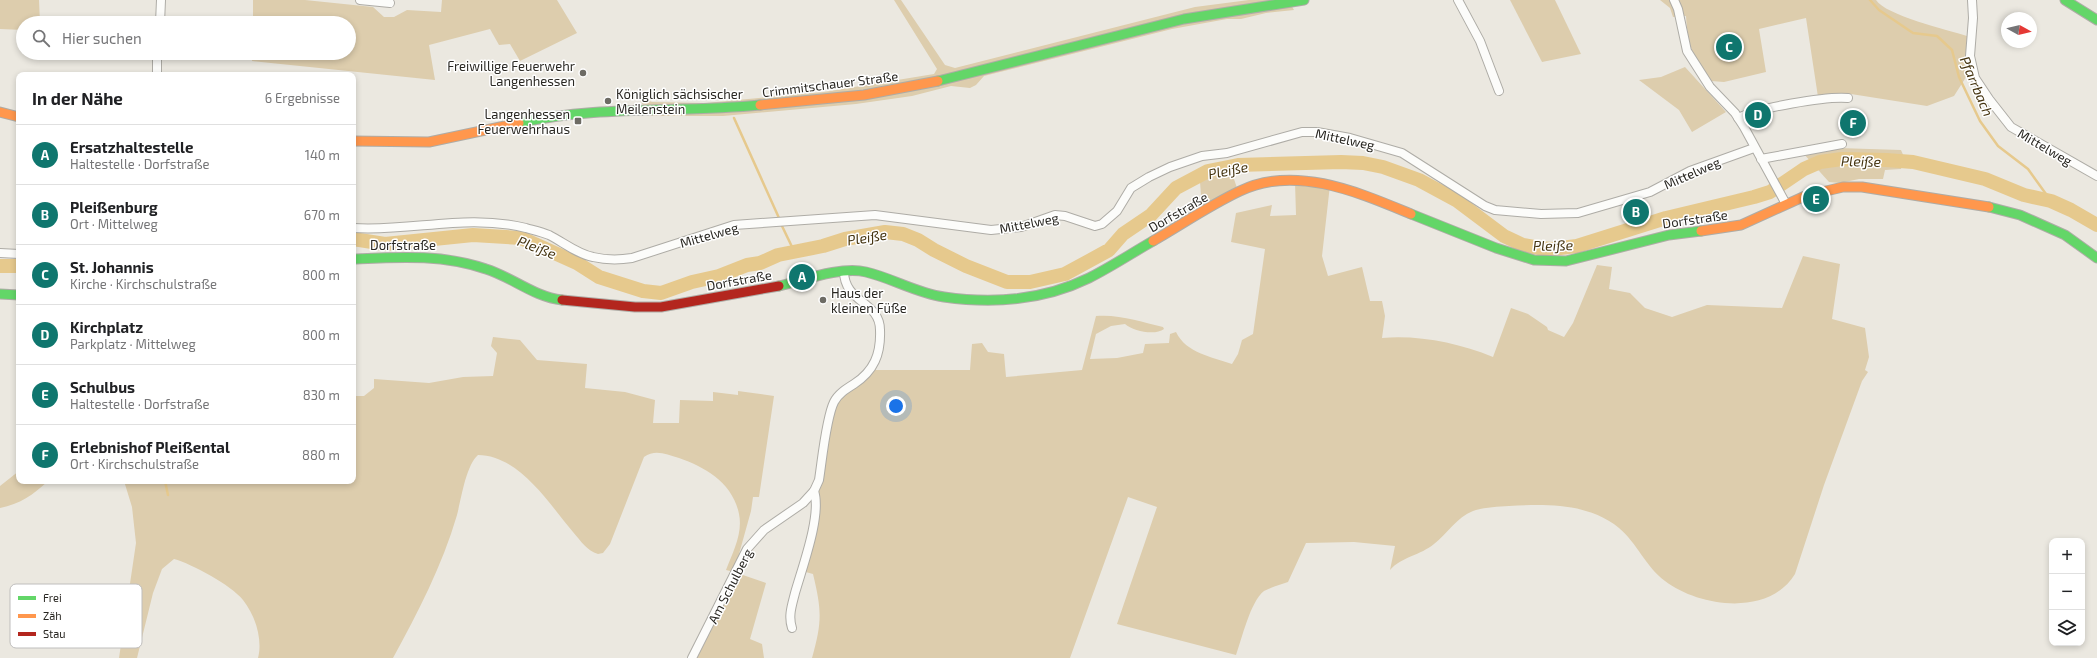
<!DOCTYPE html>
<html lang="de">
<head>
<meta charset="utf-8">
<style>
  :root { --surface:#fff; --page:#f2f2f2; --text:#202124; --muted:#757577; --line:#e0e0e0; --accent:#0f766e }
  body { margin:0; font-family:"Exo 2",sans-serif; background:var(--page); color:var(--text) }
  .controls { position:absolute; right:12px; bottom:12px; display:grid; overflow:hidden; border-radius:8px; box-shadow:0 2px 6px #0003 }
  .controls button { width:36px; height:36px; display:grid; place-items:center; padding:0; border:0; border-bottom:1px solid var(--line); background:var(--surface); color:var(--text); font:20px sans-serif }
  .compass { position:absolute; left:2001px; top:12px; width:36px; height:36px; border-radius:50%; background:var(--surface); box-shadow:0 2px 6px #0003; rotate:98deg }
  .you { position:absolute; left:896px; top:406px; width:14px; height:14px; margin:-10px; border:3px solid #fff; border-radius:50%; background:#1a73e8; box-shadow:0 0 0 6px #1a73e833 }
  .badge { display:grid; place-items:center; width:26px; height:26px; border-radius:50%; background:var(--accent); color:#fff; font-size:13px; font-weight:700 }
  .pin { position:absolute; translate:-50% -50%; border:2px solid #fff; box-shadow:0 1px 4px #0006 }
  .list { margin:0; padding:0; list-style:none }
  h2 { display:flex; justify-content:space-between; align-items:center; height:52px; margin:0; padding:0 16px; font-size:17px }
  h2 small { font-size:13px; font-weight:400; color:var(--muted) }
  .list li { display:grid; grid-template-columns:26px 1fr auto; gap:12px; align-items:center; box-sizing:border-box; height:60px; padding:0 16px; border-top:1px solid var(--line) }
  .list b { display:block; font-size:15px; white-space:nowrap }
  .list p { margin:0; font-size:13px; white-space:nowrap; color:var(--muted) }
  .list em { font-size:13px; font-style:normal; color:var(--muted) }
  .icon { flex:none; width:22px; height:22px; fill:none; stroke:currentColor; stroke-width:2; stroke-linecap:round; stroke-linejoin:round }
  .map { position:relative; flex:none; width:2097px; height:658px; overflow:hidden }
  .search { position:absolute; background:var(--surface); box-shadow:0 2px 6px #0003; left:16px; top:16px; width:340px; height:44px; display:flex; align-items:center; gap:10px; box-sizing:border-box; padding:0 14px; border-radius:22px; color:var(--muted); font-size:15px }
  .panel { position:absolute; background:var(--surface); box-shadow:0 2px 6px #0003; left:16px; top:72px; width:340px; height:412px; border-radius:8px }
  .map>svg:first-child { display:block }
  .green { fill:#ddcdad }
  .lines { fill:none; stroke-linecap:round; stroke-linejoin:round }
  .stream { stroke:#e6c98d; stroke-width:2.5 }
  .river { stroke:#e6c98d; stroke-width:14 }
  .street-casing { stroke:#aeaca6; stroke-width:10 }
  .fast-casing { stroke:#aeaca6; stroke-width:11 }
  .slow-casing { stroke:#aeaca6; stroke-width:11 }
  .jam-casing { stroke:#aeaca6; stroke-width:11 }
  .street { stroke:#fcfcfa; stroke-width:8 }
  .fast { stroke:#63d668; stroke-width:9 }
  .slow { stroke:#ff974d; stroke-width:9 }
  .jam { stroke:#b3261e; stroke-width:9 }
  .poi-dot { fill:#6d6b64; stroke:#fff; stroke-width:1.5 }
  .labels { text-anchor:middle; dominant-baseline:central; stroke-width:3; stroke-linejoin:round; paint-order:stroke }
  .poi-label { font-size:13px; fill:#292722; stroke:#fff; text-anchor:end }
  .street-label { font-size:13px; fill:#292722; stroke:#fff }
  .water-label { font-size:14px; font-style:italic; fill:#463511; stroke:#fff }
  .key { fill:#fff; stroke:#bfbebd; stroke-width:1 }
  .key-label { font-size:11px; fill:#292722 }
</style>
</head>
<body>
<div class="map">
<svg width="2097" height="658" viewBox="0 0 2097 658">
  <rect width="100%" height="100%" fill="#ebe8e0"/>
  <g class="green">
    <polygon points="0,0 39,0 40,23 23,23 23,30 0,29"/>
    <polygon points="253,0 305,0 373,7 384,17 394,17 407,10 441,12 442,0 557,0 577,33 520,61 510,44 499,45 490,29 429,45 435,80 252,61 253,53 349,53 349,23 253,23"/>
    <polygon points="894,0 901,0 945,65 955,68 1195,7 1249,0 1288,0 1294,10 1266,13 1241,19 1227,19 1172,29 984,76 976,85 970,88 951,86 912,96 856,104 723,116 650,116 638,97 652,102 706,103 824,92 934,74 937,69"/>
    <polygon points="1510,0 1555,0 1581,54 1542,62"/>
    <path d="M1660 0H1876C1885 15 1948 30 1967 36L1966 60 1968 74 1954 96 1927 106 1851 94H1833L1818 97 1806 18 1759 29 1766 72 1724 82 1711 81C1693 56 1688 48 1686 16L1673 17 1670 8Z"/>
    <polygon points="1685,67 1726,112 1692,132 1679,110 1639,80 1661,77"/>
    <polygon points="1838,148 1901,150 1904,157 1901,169 1885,170 1883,179 1859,179 1840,183 1829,182 1803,153"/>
    <polygon points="1231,170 1237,188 1202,208 1200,182 1208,175"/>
    <path d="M1295 182 1330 185 1322 256 1328 276 1362 267 1370 301H1382L1385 316 1382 338C1420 335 1458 343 1493 357L1511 308 1528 314 1547 327 1548 330 1564 337 1573 323 1597 265 1612 267 1609 289 1630 293 1645 308 1672 317 1707 305 1782 308 1803 256 1840 264 1832 319 1865 328 1869 357 1865 370 1868 372 1862 381 1824 485 1795 574C1769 617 1699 607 1665 581 1646 567 1637 543 1619 528 1589 503 1546 504 1509 506 1497 507 1484 507 1473 511 1457 517 1447 534 1434 544 1421 555 1401 557 1390 570L1395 546 1354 542 1306 543 1288 582C1280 585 1271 587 1264 591 1250 602 1242 639 1236 655L1117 624 1157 507 1128 497 1070 658H812C822 622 822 611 813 574L802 571 817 502 833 404 872 370H970L972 344 982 343 988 352 1004 354 1006 377 1082 370 1096 316C1119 314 1142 322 1163 327L1164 329C1155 336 1133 331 1125 324L1111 326 1096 334 1090 359 1117 358 1143 353 1145 344 1169 343 1170 334 1176 332C1186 353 1212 357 1232 364L1238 354 1242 340 1253 334 1265 249 1231 242 1236 213 1272 205 1270 216 1296 215Z"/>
    <path d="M493 337 520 340 537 360 587 364 585 388 625 392 655 400 653 423H679L680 400 713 401V392L738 395V391L774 396 759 497H753L751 511 734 572 726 570C733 552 743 533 739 514 733 483 705 467 679 458 666 454 655 449 644 457L610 544 603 553 598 554C587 551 581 541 573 532 550 505 519 455 478 455 466 465 461 500 457 515 442 566 418 612 393 658H258C263 639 255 615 243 600 231 585 192 564 174 559L162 569 153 593 137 658H119L136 543 132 507 124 481H353V396H364L374 388V379L429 383 463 377 493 376 497 353 491 346Z"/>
    <path d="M19 471V481H48C33 495 20 504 0 508V486Z"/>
    <polygon points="740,574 766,583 750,639 762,644 764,658 697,658"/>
  </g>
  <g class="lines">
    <g class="stream">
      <polyline points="1870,0 1879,10 1913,33 1937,36 1952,50 1959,77 1980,121 1998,146 2028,169 2051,201"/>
      <polyline points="734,118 779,218"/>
      <polyline points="782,226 794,251"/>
      <polyline points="165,481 168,495"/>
    </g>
    <g class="river">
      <polyline points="353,239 385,244 473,235 521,238 577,263 599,277 643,291 661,293 692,282 719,276 747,265 760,263 778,255 823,246 845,239 885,232 903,234 918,240 934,250 966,266 1007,282 1030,282 1065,274 1109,250 1123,234 1151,215 1176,188 1208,171 1238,165 1341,162 1363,163 1383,167 1419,180 1456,200 1504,236 1523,245 1539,248 1552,249 1577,246 1666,218 1754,197 1770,192 1804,169 1820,162 1842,159 1886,160 1913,162 1985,179 2024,195 2051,201 2071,210 2097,225"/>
      <polyline points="0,266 19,266"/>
    </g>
    <g class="street-casing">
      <g id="street">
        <polyline points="360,0 390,3"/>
        <polyline points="1458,0 1480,41 1499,91"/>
        <polyline points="1674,0 1678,9 1687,51 1710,87 1735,113 1744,127 1786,204"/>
        <polyline points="1972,0 1973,18 1970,56 1975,78 1989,99 2011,127 2097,176"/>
        <polyline points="160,23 161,0"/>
        <polyline points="157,75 157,53"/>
        <path d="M1738 118C1757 108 1826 96 1848 98"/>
        <polyline points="1761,159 1842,144"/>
        <path d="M353 228C413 232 465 213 526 228 533 230 542 232 549 235 563 242 577 254 593 257 606 260 619 260 632 258L734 225 875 215 991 230 1021 227 1055 215 1065 216 1095 226 1102 224 1117 211 1131 188 1149 177 1170 167 1202 156 1227 153 1302 132H1317L1350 138 1402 153 1485 206 1495 210 1541 214 1578 213 1650 192 1690 171 1754 148"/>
        <polyline points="0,253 19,254"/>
        <path d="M792 628C788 616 792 605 795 593 802 568 822 515 814 491"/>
        <path d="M692 658 747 549 764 530 803 503 814 491 819 480C822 461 826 418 834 402 838 394 846 389 854 384 874 371 881 354 880 330 880 301 844 303 844 271"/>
      </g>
    </g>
    <g class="fast-casing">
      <g id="fast">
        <polyline points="2065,0 2097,20"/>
        <polyline points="938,81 1184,19 1304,0"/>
        <path d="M519 123C599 105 679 113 760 105"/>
        <polyline points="1989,207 2020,215 2065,235 2097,258"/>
        <polyline points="1411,214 1496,248 1534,260 1566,261 1669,235 1701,231"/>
        <path d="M353 259C399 257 442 254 486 269 512 277 534 297 562 300"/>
        <path d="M779 286C804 280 841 266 866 272 892 278 916 293 944 297 993 304 1044 300 1089 278 1111 267 1132 253 1153 241"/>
        <polyline points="0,294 19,295"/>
      </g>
    </g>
    <g class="slow-casing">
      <g id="slow">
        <polyline points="760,105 864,95 938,81"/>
        <polyline points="0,112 19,117"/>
        <polyline points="353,141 429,142 519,123"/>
        <polyline points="1701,231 1741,225 1805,196 1843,187 1862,187 1989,207"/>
        <path d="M1153 241C1181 225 1210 205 1240 191 1295 164 1360 193 1411 214"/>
      </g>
    </g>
    <g class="jam-casing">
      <polyline id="jam" points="562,300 635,307 661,307 779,286"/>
    </g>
    <use href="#street" class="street"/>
    <use href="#fast" class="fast"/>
    <use href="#slow" class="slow"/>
    <use href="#jam" class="jam"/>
  </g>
  <g class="poi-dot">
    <circle cx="583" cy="73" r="4"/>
    <circle cx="608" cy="101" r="4"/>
    <rect x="574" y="117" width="8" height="8" rx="2"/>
    <circle cx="823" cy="300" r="4"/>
  </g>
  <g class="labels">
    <g class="poi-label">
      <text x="575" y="66">Freiwillige Feuerwehr<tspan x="575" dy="15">Langenhessen</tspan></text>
      <text x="616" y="94" text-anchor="start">Königlich sächsischer<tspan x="616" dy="15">Meilenstein</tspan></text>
      <text x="570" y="114">Langenhessen<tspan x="570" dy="15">Feuerwehrhaus</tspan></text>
      <text x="831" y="293" text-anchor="start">Haus der<tspan x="831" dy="15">kleinen Füße</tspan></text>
    </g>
    <g class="street-label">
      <text transform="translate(830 84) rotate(-7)">Crimmitschauer Straße</text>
      <text transform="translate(1345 139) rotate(12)">Mittelweg</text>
      <text transform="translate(2045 147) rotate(30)">Mittelweg</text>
      <text transform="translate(1692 173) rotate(-24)">Mittelweg</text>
      <text transform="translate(1178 212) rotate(-30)">Dorfstraße</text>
      <text transform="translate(1695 219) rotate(-8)">Dorfstraße</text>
      <text transform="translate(1029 223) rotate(-11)">Mittelweg</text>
      <text transform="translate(709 235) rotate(-16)">Mittelweg</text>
      <text x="403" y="245">Dorfstraße</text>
      <text transform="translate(739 280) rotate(-10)">Dorfstraße</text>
      <text transform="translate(730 586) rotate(-63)">Am Schulberg</text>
    </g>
    <g class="water-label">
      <text transform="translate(1977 86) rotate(67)">Pfarrbach</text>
      <text transform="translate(1861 161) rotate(1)">Pleiße</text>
      <text transform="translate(1228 170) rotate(-11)">Pleiße</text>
      <text transform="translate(867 237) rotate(-9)">Pleiße</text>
      <text transform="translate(1553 245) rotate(-1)">Pleiße</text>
      <text transform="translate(537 247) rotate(21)">Pleiße</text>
    </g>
  </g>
  <rect x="10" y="584" width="132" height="64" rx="6" class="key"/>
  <rect x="18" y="596" width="18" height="4" fill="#63d668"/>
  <rect x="18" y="614" width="18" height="4" fill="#ff974d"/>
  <rect x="18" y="632" width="18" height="4" fill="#b3261e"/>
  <g class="key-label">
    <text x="43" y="602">Frei</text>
    <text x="43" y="620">Zäh</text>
    <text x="43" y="638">Stau</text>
  </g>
</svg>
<div class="controls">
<button>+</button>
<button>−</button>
<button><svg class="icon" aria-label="layers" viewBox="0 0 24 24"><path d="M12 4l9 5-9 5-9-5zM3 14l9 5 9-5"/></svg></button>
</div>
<svg class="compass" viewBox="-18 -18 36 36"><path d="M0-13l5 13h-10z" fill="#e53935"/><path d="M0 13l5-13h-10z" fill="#757577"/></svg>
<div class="you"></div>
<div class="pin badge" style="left:802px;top:277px">A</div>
<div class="pin badge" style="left:1636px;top:212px">B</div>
<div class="pin badge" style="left:1729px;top:47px">C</div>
<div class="pin badge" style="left:1758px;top:115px">D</div>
<div class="pin badge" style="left:1816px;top:199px">E</div>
<div class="pin badge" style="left:1853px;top:123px">F</div>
<div class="search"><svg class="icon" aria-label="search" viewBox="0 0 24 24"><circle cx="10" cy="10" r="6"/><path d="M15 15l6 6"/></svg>Hier suchen</div>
<section class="panel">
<h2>In der Nähe<small>6 Ergebnisse</small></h2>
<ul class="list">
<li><span class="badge">A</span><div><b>Ersatzhaltestelle</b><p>Haltestelle · Dorfstraße</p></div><em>140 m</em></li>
<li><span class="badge">B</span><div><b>Pleißenburg</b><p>Ort · Mittelweg</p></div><em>670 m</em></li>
<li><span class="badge">C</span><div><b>St. Johannis</b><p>Kirche · Kirchschulstraße</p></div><em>800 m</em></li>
<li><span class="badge">D</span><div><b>Kirchplatz</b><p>Parkplatz · Mittelweg</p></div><em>800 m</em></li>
<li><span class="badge">E</span><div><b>Schulbus</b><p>Haltestelle · Dorfstraße</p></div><em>830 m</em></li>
<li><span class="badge">F</span><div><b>Erlebnishof Pleißental</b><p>Ort · Kirchschulstraße</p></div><em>880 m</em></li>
</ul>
</section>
</div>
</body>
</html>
